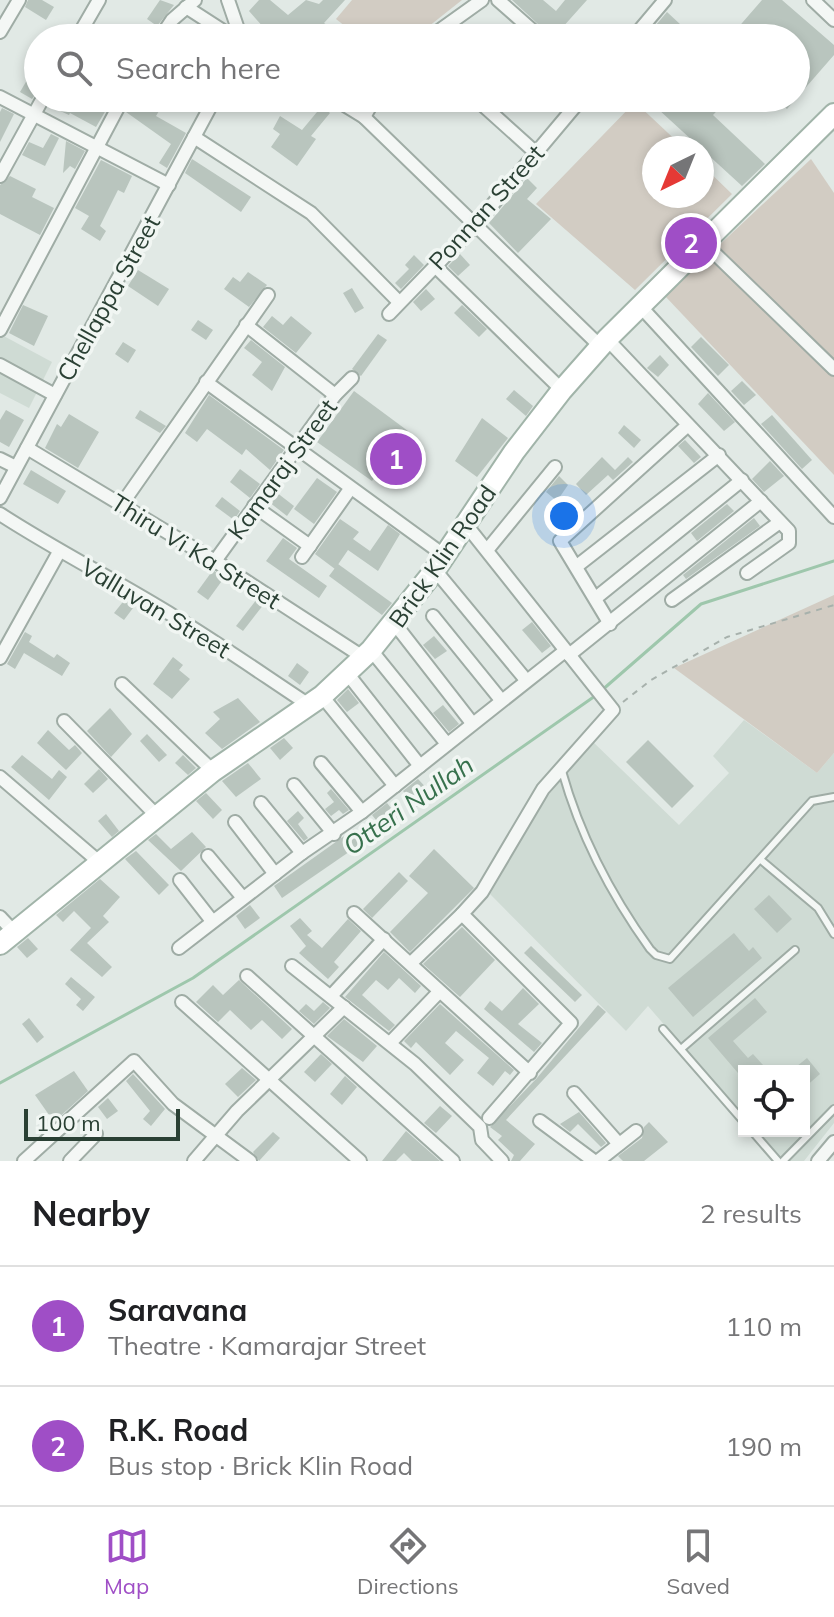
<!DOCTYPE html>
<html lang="en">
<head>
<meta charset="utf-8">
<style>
  :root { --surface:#fff; --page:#f2f2f2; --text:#202124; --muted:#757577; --line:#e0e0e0; --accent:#9f4ec6 }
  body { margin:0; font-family:Mulish,sans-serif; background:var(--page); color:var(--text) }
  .controls { position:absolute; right:24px; bottom:24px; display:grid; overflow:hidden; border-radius:0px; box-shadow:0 4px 12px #0003 }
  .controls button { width:72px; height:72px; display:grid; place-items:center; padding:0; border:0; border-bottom:2px solid var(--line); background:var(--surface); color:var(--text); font:40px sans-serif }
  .compass { position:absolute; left:642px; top:136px; width:72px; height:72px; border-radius:50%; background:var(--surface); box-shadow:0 4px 12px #0003; rotate:223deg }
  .scale { position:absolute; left:24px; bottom:20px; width:156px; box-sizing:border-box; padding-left:8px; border:4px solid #2a4034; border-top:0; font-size:22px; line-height:28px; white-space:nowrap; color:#2a4034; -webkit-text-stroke:6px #f1f6f3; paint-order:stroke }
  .you { position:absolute; left:564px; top:516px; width:28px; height:28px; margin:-20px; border:6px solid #fff; border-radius:50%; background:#1a73e8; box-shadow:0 0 0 12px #1a73e833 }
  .badge { display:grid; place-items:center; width:52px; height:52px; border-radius:50%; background:var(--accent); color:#fff; font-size:26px; font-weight:700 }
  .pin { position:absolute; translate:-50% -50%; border:4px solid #fff; box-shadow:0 2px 8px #0006 }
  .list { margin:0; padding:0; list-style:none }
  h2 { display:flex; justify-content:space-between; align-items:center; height:104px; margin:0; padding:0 32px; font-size:34px }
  h2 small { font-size:26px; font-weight:400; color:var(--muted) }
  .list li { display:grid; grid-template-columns:52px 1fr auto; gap:24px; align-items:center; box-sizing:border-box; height:120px; padding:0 32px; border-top:2px solid var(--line) }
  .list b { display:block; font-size:30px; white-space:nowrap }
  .list p { margin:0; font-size:26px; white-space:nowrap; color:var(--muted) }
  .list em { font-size:26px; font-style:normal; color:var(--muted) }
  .icon { flex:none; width:44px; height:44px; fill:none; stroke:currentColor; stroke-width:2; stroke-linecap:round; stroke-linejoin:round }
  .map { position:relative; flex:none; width:834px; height:1161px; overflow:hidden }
  .search { position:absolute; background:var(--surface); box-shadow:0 4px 12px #0003; left:24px; right:24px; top:24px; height:88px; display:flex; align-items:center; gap:20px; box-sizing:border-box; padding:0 28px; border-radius:44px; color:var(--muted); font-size:30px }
  .sheet { height:344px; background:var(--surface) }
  nav { display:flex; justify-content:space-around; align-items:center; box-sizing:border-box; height:112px; border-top:2px solid var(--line); background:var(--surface); font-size:22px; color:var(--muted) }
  nav a { display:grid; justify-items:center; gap:4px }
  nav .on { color:var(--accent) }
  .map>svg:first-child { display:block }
  .built { fill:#cfdbd4 }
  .green { fill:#d2ccc3 }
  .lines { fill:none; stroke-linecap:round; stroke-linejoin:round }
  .stream { stroke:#9ec7ac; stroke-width:3 }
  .building { fill:#b9c5be }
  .lane-casing { stroke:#9faca5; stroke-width:10 }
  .street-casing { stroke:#9faca5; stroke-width:16 }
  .primary-casing { stroke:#a1b4a9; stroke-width:24 }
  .path { stroke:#a7b1ac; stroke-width:2; stroke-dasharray:6 6; stroke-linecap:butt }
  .lane { stroke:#f4f7f5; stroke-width:6 }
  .street { stroke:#f4f7f5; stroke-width:12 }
  .primary { stroke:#fff; stroke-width:20 }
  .labels { text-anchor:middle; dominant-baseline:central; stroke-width:7; stroke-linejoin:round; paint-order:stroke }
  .street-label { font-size:24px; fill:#2a4034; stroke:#f1f6f3 }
  .water-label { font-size:26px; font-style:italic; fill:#37714d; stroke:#f1f6f3 }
</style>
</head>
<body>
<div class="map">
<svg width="834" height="1161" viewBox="0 0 834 1161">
  <rect width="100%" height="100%" fill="#e1e9e5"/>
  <g class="built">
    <polygon points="0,334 52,362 29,408 0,393"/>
    <polygon points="744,720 817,773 834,753 834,1123 804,1161 782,1161 756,1131 804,1131 804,1071 744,1071 744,1117 648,1006 626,1031 490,894 544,801 592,741 679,825 729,773 713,756"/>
  </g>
  <g class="green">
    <polygon points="352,0 462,0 414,38 360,38 336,19"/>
    <polygon points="635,102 684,148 654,148 654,196 702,196 702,165 732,194 635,290 536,204"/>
    <polygon points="811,159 834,193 834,475 665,296"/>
    <polygon points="834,595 834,753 817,773 674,668"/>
  </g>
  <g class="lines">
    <g class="stream">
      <polyline points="601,691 701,604 834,561"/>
      <polyline points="0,1083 193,978 595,696"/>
    </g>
  </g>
  <g class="building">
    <polygon points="28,0 42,0 54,7 46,20 25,7"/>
    <polygon points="160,0 174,5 157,26 147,19"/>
    <polygon points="259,0 270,0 288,15 306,0 319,4 323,0 345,0 324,23 346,38 273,38 249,11"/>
    <polygon points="512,0 543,0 556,11 565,0 587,0 553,38"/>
    <polygon points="762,0 782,0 834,45 834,55 787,109 775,98 796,98 796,38 729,38"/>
    <polygon points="667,12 695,38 645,38"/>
    <polygon points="30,75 38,80 38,91 32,99 20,92"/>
    <polygon points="52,98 69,98 81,104 84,98 113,98 96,127 70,113 69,115 49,106"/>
    <polygon points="139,98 149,98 162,106 156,116 186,133 167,168 159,163 171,144 126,112"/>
    <polygon points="646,98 729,98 713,115 765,164 742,186"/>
    <polygon points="322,106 330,113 311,136 316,139 297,166 271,147 280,134 273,129 280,116 302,130"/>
    <polygon points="2,108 14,114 0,142 0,112"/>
    <polygon points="51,134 59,138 45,166 22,155 29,142 43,148"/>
    <polygon points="66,141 85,151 75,169 70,166 63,173"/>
    <polygon points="192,159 251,197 241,212 185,173"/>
    <polygon points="101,160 132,176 124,193 118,190 100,226 106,231 100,241 81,229 89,216 75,208"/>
    <polygon points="10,176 36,189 32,197 54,208 40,235 0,214 0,185"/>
    <polygon points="527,178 537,188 527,199 551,219 518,253 489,223"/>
    <polygon points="460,254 470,265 458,276 448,266"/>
    <polygon points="414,255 424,265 401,289 395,283 409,269 405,265"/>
    <polygon points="138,270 169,289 158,306 128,286"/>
    <polygon points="248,272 267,285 249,307 224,289 233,277 240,282"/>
    <polygon points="352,288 364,308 355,313 343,293"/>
    <polygon points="426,289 435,299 421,311 413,302"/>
    <polygon points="23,305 48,316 34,346 9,333"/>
    <polygon points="462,305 487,329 479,337 454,313"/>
    <polygon points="272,316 283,325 291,316 312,333 296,353 263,327"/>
    <polygon points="198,320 213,330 206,340 191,330"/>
    <polygon points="378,334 387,340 361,376 352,369"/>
    <polygon points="701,337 729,365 718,376 691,347"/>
    <polygon points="251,340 285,367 272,391 252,375 262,362 244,348"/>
    <polygon points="123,342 136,350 128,363 115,354"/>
    <polygon points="660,355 669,365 658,377 647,368"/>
    <polygon points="742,381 756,395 744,405 731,391"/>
    <polygon points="514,390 533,406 526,416 506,399"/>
    <polygon points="354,391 408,431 372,481 317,442"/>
    <polygon points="708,393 735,422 724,431 698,404"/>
    <polygon points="209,395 284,450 270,470 246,449 242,455 207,429 197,442 185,433"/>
    <polygon points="6,410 24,420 9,447 0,442 0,420"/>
    <polygon points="140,410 166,426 160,433 135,418"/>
    <polygon points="69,414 99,432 78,468 45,448 57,424 61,427"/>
    <polygon points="772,415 812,460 802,469 761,424"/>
    <polygon points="482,418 508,438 477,477 455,461"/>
    <polygon points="624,425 641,440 634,448 618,433"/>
    <polygon points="685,440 701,457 694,463 678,446"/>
    <polygon points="602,457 615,470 628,457 633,462 613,480 608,475 586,495 576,484"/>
    <polygon points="770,461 784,476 764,492 752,479"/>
    <polygon points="240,469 260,484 250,498 230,482"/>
    <polygon points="31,470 66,491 58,504 23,484"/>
    <polygon points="559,476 568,485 557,501 546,492"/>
    <polygon points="317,478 337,492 314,524 294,509"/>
    <polygon points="276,492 294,506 287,516 269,502"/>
    <polygon points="222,497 240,511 234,520 215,506"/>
    <polygon points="561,499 577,514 562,527 548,512"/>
    <polygon points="727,504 734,511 697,541 691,533"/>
    <polygon points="754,518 760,526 686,579 683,575"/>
    <polygon points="340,519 359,532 353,539 370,551 388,525 400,534 378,571 348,550 335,569 315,554"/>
    <polygon points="283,538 297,548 289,559 327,586 319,598 266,561"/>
    <polygon points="338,564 392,603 382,615 329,576"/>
    <polygon points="213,570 224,578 208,600 197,592"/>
    <polygon points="126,598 136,604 124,620 114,613"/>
    <polygon points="257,599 264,604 243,631 236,626"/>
    <polygon points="532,622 551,646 542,653 522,630"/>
    <polygon points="25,632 32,636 29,642 54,658 57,654 70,663 62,676 24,653 15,669 7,664"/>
    <polygon points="434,636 447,651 435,659 423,645"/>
    <polygon points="173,657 183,665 179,670 190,679 172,699 153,684"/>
    <polygon points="297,663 309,672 300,685 288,676"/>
    <polygon points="348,689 359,703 347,712 337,700"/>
    <polygon points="238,698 260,722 222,749 205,733 220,719 213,712"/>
    <polygon points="443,705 459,724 449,732 433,713"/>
    <polygon points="110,708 132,734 111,757 87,731"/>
    <polygon points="48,730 69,750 75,745 82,753 66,770 37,743"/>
    <polygon points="147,734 167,755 159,762 140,741"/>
    <polygon points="284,738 293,748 280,760 270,748"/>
    <polygon points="648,740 694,786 672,808 626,762"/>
    <polygon points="22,755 52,779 59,770 67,777 49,800 11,767"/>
    <polygon points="183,755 196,768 188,775 175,763"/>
    <polygon points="248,763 261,779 236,797 222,781"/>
    <polygon points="99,769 108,779 93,793 84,784"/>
    <polygon points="418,779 432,794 417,807 403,791"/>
    <polygon points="331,789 349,810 343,814 339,810 331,816 325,809 334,802 327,793"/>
    <polygon points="206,793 222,810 213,819 196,801"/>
    <polygon points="387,803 399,818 384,830 372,815"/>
    <polygon points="298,811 304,818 298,824 308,838 304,841 287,821"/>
    <polygon points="106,814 119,831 112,837 98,821"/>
    <polygon points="354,829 362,843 282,898 274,886"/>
    <polygon points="192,832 206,847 181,871 148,840 156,834 171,849"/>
    <polygon points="434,849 474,888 410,952 390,932 428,893 409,876"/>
    <polygon points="136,851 169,885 159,895 125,859"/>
    <polygon points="399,872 408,881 372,918 363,909"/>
    <polygon points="100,879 120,897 103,916 109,922 87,943 112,967 102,977 70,950 91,928 74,911 63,922 56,915"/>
    <polygon points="769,895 792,919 777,933 754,909"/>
    <polygon points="250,905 260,918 245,929 236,916"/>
    <polygon points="300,918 312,931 307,935 322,948 348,919 361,931 334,962 339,967 328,979 299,953 306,946 290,926"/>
    <polygon points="462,927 495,960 460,997 423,964"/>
    <polygon points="734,933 749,951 753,947 762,958 693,1017 668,988"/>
    <polygon points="28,938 38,949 27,958 17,947"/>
    <polygon points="531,946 582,995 575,1002 524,953"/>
    <polygon points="384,952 421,986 415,993 399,978 388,990 376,980 362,995 395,1025 389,1031 345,997"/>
    <polygon points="71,977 95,997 83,1011 76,1005 81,999 65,984"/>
    <polygon points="239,980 292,1029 282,1039 262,1020 251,1030 230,1010 218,1022 196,1002 213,985 223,995"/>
    <polygon points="523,988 539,1004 518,1024 542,1043 534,1052 484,1009 490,1001 502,1011"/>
    <polygon points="755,998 767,1012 733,1041 748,1058 753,1054 763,1065 756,1071 744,1071 744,1080 708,1038"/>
    <polygon points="323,1002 330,1008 314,1024 299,1011 306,1004 314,1011"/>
    <polygon points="440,1004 514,1070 510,1075 505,1071 493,1086 477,1073 489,1058 456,1031 445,1043 464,1060 450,1075 416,1042 411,1048 404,1041"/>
    <polygon points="598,1005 606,1012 506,1120 535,1144 520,1161 511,1161 514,1155 498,1140 502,1136 490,1127 537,1078"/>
    <polygon points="29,1018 44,1037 37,1043 22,1024"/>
    <polygon points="344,1019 377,1046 363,1062 327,1036"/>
    <polygon points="321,1054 332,1064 315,1082 304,1072"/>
    <polygon points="807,1058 820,1074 804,1088 804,1071 791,1071"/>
    <polygon points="242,1068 256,1080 238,1097 225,1084"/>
    <polygon points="74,1071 88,1091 54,1122 35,1095"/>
    <polygon points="133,1074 165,1109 151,1126 143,1119 150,1111 126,1081"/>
    <polygon points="345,1076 357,1087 342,1105 330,1094"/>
    <polygon points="108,1098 118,1111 107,1119 98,1107"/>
    <polygon points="440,1106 452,1116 436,1133 424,1123"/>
    <polygon points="579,1112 606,1143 601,1147 578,1124 570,1132 560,1124"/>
    <polygon points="649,1122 668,1142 644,1161 623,1161 618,1156 642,1138 644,1127"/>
    <polygon points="406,1131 440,1161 412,1161 404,1153 396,1161 382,1161"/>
    <polygon points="273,1132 280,1138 259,1161 253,1152"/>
  </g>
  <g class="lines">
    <g class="lane-casing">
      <g id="lane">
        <path d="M562 771C580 835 611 895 650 949L656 955 670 959 812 801 834 797"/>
        <polyline points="761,860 818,908 834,934"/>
        <polyline points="663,1029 744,1122"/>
        <polyline points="681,1049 795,950"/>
        <polyline points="752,1131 778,1161"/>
        <polyline points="783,1161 834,1109"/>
      </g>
    </g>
    <g class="street-casing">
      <g id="street">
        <polyline points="228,0 241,38"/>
        <polyline points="498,0 541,38"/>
        <polyline points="813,0 834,20"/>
        <polyline points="186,7 234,38"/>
        <polyline points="0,32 19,0"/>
        <polyline points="77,38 99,0"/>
        <polyline points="160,38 172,20 195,0"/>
        <polyline points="429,38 482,0"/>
        <polyline points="633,38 665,0"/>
        <polyline points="0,97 169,185"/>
        <polyline points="333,98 364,117 600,346"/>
        <polyline points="475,98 536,153"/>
        <polyline points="364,117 375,98"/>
        <polyline points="194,137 311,213 398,301"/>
        <polyline points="0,176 43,98"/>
        <polyline points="704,243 834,369"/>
        <polyline points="435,266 562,390"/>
        <polyline points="641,307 834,517"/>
        <polyline points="389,314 477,223 582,98"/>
        <polyline points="246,325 335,395"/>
        <polyline points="0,330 123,98"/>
        <polyline points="607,339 789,531 789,543 747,573"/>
        <polyline points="0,365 55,395"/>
        <polyline points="206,382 445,556"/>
        <polyline points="27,448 215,561 363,657"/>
        <polyline points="0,459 16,467"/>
        <polyline points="0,498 215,98"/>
        <polyline points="122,504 268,295"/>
        <polyline points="254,506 310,546"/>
        <path d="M0 514C57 551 117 581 175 617 221 645 265 676 309 705"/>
        <polyline points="467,526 613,710 543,789 482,892 462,914 571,1023 489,1118"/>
        <polyline points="488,549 555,467"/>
        <polyline points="302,557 350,489"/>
        <polyline points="215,561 335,395 352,378"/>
        <polyline points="577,566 719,455"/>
        <polyline points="435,570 526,680"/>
        <polyline points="597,597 742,480"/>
        <polyline points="672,600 780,522"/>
        <polyline points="433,616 501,700"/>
        <polyline points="395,624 472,723"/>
        <polyline points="610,624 560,541 688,425"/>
        <polyline points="371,650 447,744"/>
        <polyline points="569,655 761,501"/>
        <polyline points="0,658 59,552"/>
        <polyline points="347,673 420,766"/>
        <polyline points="122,684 213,771"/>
        <polyline points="322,696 395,786"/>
        <polyline points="64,721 156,815"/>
        <polyline points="321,763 362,812"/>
        <polyline points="0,777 98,861"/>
        <polyline points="294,785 334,834"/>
        <polyline points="261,803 302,853"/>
        <polyline points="235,822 275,874"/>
        <polyline points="208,856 243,898"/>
        <polyline points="180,880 212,921"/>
        <polyline points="354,913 530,1073"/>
        <polyline points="0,917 14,932"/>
        <polyline points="179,948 302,853 362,812 565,651"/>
        <polyline points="411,963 462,914"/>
        <polyline points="292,966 415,1064 480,1127 482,1140 502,1161"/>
        <polyline points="247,976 453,1161"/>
        <polyline points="332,995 384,939"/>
        <polyline points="182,1002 360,1161"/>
        <polyline points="390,1043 439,992"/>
        <polyline points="574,1093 619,1144"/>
        <polyline points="540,1121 594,1161"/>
        <polyline points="24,1161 134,1061 173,1104 250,1161"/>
        <polyline points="70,1161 96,1134"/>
        <polyline points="194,1161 237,1111 344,1007"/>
        <polyline points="598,1161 636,1131"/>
        <polyline points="818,1161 834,1142"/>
      </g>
    </g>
    <g class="primary-casing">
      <polyline id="primary" points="0,944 213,771 322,696 371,650 435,570 514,452 562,390 607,339 834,114"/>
    </g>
    <polyline class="path" points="623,702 651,680 727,637 834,605"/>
    <use href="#lane" class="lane"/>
    <use href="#street" class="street"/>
    <use href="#primary" class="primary"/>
  </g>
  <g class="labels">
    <g class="street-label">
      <text transform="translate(486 207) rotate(-48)">Ponnan Street</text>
      <text transform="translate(108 298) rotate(-61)">Chellappa Street</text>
      <text transform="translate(282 469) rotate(-54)">Kamaraj Street</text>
      <text transform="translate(196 551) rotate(32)">Thiru Vi Ka Street</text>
      <text transform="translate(442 556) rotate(-55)">Brick Klin Road</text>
      <text transform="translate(156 608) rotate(31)">Valluvan Street</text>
    </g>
    <g class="water-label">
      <text transform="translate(408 805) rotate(-35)">Otteri Nullah</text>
    </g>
  </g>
</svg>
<div class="controls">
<button><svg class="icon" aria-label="locate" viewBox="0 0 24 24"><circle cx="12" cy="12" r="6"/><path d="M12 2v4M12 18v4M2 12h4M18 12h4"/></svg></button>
</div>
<svg class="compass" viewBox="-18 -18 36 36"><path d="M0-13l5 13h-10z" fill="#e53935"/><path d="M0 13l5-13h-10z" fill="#757577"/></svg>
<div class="scale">100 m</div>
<div class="you"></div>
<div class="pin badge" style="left:396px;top:459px">1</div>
<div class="pin badge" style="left:691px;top:243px">2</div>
<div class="search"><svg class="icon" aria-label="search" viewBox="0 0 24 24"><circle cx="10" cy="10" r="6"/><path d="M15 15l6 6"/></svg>Search here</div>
</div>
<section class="sheet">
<h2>Nearby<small>2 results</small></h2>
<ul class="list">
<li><span class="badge">1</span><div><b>Saravana</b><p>Theatre · Kamarajar Street</p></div><em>110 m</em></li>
<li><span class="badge">2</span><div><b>R.K. Road</b><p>Bus stop · Brick Klin Road</p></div><em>190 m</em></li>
</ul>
</section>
<nav>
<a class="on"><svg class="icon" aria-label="map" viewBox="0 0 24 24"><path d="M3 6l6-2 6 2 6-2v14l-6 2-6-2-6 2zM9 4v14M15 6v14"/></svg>Map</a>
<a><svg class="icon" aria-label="directions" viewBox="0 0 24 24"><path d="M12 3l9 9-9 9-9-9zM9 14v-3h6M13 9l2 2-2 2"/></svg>Directions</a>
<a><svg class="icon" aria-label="saved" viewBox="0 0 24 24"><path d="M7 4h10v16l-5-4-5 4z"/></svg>Saved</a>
</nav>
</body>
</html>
